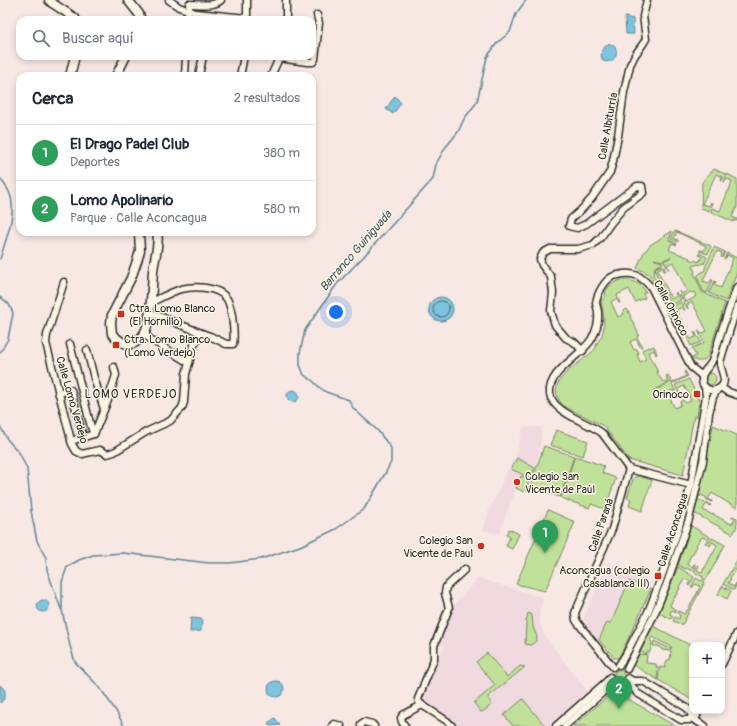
<!DOCTYPE html>
<html lang="es">
<head>
<meta charset="utf-8">
<style>
  :root { --surface:#fff; --page:#f2f2f3; --text:#1f2937; --muted:#747a83; --line:#e0e1e3; --accent:#2563eb }
  body { margin:0; font-family:Pangolin,sans-serif; background:var(--page); color:var(--text) }
  .controls { position:absolute; right:12px; bottom:12px; display:grid; overflow:hidden; border-radius:8px; box-shadow:0 2px 6px #0003 }
  .controls button { width:36px; height:36px; display:grid; place-items:center; padding:0; border:0; border-bottom:1px solid var(--line); background:var(--surface); color:var(--text); font:20px sans-serif }
  .you { position:absolute; left:336px; top:312px; width:14px; height:14px; margin:-10px; border:3px solid #fff; border-radius:50%; background:#1a73e8; box-shadow:0 0 0 6px #1a73e833 }
  .badge { display:grid; place-items:center; width:26px; height:26px; border-radius:50%; background:var(--accent); color:#fff; font-size:13px; font-weight:700 }
  .pin { position:absolute; translate:-50% -33px; filter:drop-shadow(0 1px 2px #0008) }
  .pin::after { content:''; position:absolute; top:21px; width:14px; height:12px; background:inherit; clip-path:polygon(0 0,100% 0,50% 100%) }
  .list { margin:0; padding:0; list-style:none }
  h2 { display:flex; justify-content:space-between; align-items:center; height:52px; margin:0; padding:0 16px; font-size:17px }
  h2 small { font-size:13px; font-weight:400; color:var(--muted) }
  .list li { display:grid; grid-template-columns:26px 1fr auto; gap:12px; align-items:center; box-sizing:border-box; height:56px; padding:0 16px; border-top:1px solid var(--line) }
  .list b { display:block; font-size:15px; white-space:nowrap }
  .list p { margin:0; font-size:13px; white-space:nowrap; color:var(--muted) }
  .list em { font-size:13px; font-style:normal; color:var(--muted) }
  .icon { flex:none; width:22px; height:22px; fill:none; stroke:currentColor; stroke-width:2; stroke-linecap:round; stroke-linejoin:round }
  .map { position:relative; flex:none; width:737px; height:726px; overflow:hidden }
  .search { position:absolute; background:var(--surface); box-shadow:0 2px 6px #0003; left:16px; top:16px; width:300px; height:44px; display:flex; align-items:center; gap:10px; box-sizing:border-box; padding:0 14px; border-radius:12px; color:var(--muted); font-size:15px }
  .panel { position:absolute; background:var(--surface); box-shadow:0 2px 6px #0003; left:16px; top:72px; width:300px; height:164px; border-radius:12px }
  .map>svg:first-child { display:block }
  .built { fill:#f1d9e0 }
  .green { fill:#c0e19a; stroke:#768662 }
  .water { fill:#7ec4de; stroke:#5d8796 }
  .lines { fill:none; stroke-linecap:round; stroke-linejoin:round }
  .shore { stroke:#4c6873; stroke-width:1 }
  .stream { stroke:#5d8796; stroke-width:1.5 }
  .street-casing { stroke:#2b2b2b; stroke-width:9 }
  .secondary-casing { stroke:#2b2b2b; stroke-width:11 }
  .street { stroke:#fcf5e5; stroke-width:6 }
  .secondary { stroke:#fcf5e5; stroke-width:8 }
  .poi-dot { fill:#c8321e; stroke:#fcf5e5; stroke-width:1.5 }
  .labels { text-anchor:middle; dominant-baseline:central; stroke-width:3; stroke-linejoin:round; paint-order:stroke }
  .street-label { font-size:11px; fill:#2b2b2b; stroke:#fcf5e5 }
  .poi-label { font-size:11px; fill:#2b2b2b; stroke:#fcf5e5; text-anchor:start }
  .water-label { font-size:12px; font-style:italic; fill:#445961; stroke:#fcf5e5 }
  .neighbourhood-label { font-size:12px; letter-spacing:1px; fill:#2b2b2b; stroke:#fcf5e5 }
</style>
</head>
<body>
<div class="map">
<svg width="737" height="726" viewBox="0 0 737 726">
  <rect width="100%" height="100%" fill="#f7e8e3"/>
  <filter id="ink" filterUnits="userSpaceOnUse"><feTurbulence type="fractalNoise" baseFrequency=".025" numOctaves="2"/><feDisplacementMap in="SourceGraphic" scale="8" xChannelSelector="R" yChannelSelector="G"/><feConvolveMatrix kernelMatrix="1 2 1 2 8 2 1 2 1" color-interpolation-filters="sRGB"/></filter>
  <g filter="url(#ink)">
    <g class="built">
      <polygon points="523,427 542,427 538,462 530,487 527,491 517,487 504,519 500,534 483,530 488,513 504,478 515,457"/>
      <polygon points="608,562 648,578 645,587 651,589 637,620 619,658 614,658 583,620"/>
      <polygon points="478,578 543,598 540,607 539,619 543,632 546,638 587,691 548,726 458,726 454,722 423,702 421,699 421,697 440,652 445,648 443,646 437,643 450,609"/>
    </g>
    <g class="green">
      <polygon points="714,169 725,174 722,181 721,179 722,177 716,174 702,204 709,206 711,202 712,203 709,211 701,208 701,206 702,182"/>
      <polygon points="727,174 737,179 737,207 732,217 737,219 737,221 734,220 734,222 711,212 712,208 720,211 728,191 729,191 732,181 727,179 725,182 724,182"/>
      <path d="M672 231 669 240 677 244 676 245 672 243 669 250 690 258 689 259 694 261 695 260 699 262 702 257 699 255V253L707 257 704 264 703 263 699 265 698 264 693 266 695 272 694 273 702 292 725 303 708 356C704 362 697 363 692 358L696 356 692 348 704 343 698 330H699L701 334 707 331 692 302 687 305 688 309 683 301 685 300 686 302 694 298V297L696 296 694 292 692 293 691 292 683 296 684 298 682 299 679 291 681 294 687 291 673 262 667 265 669 269H668L664 261 671 257 663 260V261L654 259 655 260 662 262 663 263 654 268 655 271 653 274 658 285 656 286 649 274 637 268 643 254 650 245Z"/>
      <polygon points="676,231 711,246 708,254 699,251 701,250 704,251 706,246 677,232 674,238 678,240 678,242 671,239 674,232"/>
      <polygon points="714,247 725,252 722,258 721,256 722,253 717,251 708,270 703,281 709,283 711,280 713,280 707,293 703,291 697,277 698,275 705,270 705,268"/>
      <polygon points="727,253 737,258 737,272 726,301 709,293 715,281 716,282 714,285 721,288 733,258 727,255 726,258 724,259"/>
      <polygon points="663,265 666,271 664,271 662,267 657,270 667,289 666,290 668,294 669,294 671,299 677,296 675,294 676,292 681,300 671,305 656,274 656,271 655,268"/>
      <path d="M621 280C631 279 641 283 646 292L643 293 645 298 635 302 629 289 617 295V296L620 303H619L616 299 611 302 618 317 624 314 623 311 626 309H627L631 317 630 318 633 322 639 335 637 337 642 347 641 348 636 339 630 342 634 350 637 349 639 353 637 354 640 362 646 359 642 350 649 347 650 348 654 346 657 354 656 355 654 350 648 353 653 363H654L658 373H657L663 382 668 380 666 376 668 375 671 381 653 391 671 382 672 383 686 376 684 372 685 371 688 376 672 384 677 394 675 395 673 390 667 393 675 408 681 405 680 402 683 400 686 403 691 401 689 396V395L684 386 678 389 679 393 675 385 689 379 698 398 699 403 697 417 694 416 683 475 629 460 604 426 565 407C538 382 581 365 595 349 596 347 596 345 597 343 599 340 601 338 602 335 606 324 603 313 601 301L606 296 605 293C608 286 614 282 621 280Z"/>
      <polygon points="681,302 685,310 683,310 682,307 677,310 678,315 680,320 681,319 690,339 696,337 694,332 695,332 701,342 691,346 672,307"/>
      <circle cx="710" cy="379" r="6"/>
      <polygon points="713,425 737,435 737,508 731,504 730,504 712,493 708,499 712,501 712,502 706,499 707,498 701,495 700,497 699,496"/>
      <polygon points="556,430 588,441 583,456 550,445"/>
      <polygon points="544,446 574,456 560,497 530,487"/>
      <polygon points="575,456 604,466 602,473 616,478 605,509 591,504 589,508 561,498"/>
      <polygon points="517,458 535,468 530,478 511,469"/>
      <polygon points="521,476 530,479 524,492 516,488"/>
      <polygon points="639,476 652,480 642,511 629,506 631,499 627,498 633,479 635,477"/>
      <polygon points="698,499 704,503 705,502 711,505 710,506 706,504 703,510 713,515 713,514 727,522 732,524 735,519 731,517 732,516 737,518 737,523 736,525 737,526 733,534 694,513"/>
      <polygon points="548,510 575,522 545,591 516,584"/>
      <polygon points="691,526 710,537 707,544 705,543 707,539 702,537 696,545 697,546 692,555 691,555 687,564 692,567 694,564 695,564 692,571 686,568 685,569 678,565"/>
      <polygon points="509,529 519,534 512,549 506,546 510,537 506,535"/>
      <polygon points="712,538 725,545 706,580 703,579 703,577 694,572 697,565 699,566 697,570 702,573 704,568 705,568 712,554 713,554 717,545 712,542 710,546 708,545"/>
      <polygon points="737,560 737,568 730,578 731,579 728,583 734,587 736,583 737,583 734,590 723,584"/>
      <polygon points="678,567 694,577 689,586 688,585 690,581 685,578 682,583 681,583 679,587 680,588 675,597 674,596 670,606 676,610 675,612 673,610 671,611 670,614 673,616 671,619 659,613"/>
      <polygon points="696,578 701,581 702,580 705,582 682,625 681,624 673,621 675,617 679,619 680,615 677,613 678,611 685,614 687,610 688,610 695,596 696,596 700,586 695,584 693,587 691,587"/>
      <polygon points="629,581 651,589 637,620 619,658 614,658 599,640 607,622 611,623"/>
      <polygon points="722,586 731,591 727,599 718,594"/>
      <polygon points="528,613 532,615 533,627 537,637 536,641 531,645 525,644 526,622"/>
      <polygon points="653,626 692,646 692,700 633,665 639,654 647,655 646,663 656,664 656,667 658,667 657,679 658,680 660,667 665,668 667,660 670,660 671,651 662,650 659,646 653,646 654,641 671,649 672,647 652,637 650,640 652,642 650,652 647,652 647,654 640,652"/>
      <polygon points="487,653 507,677 520,666 525,667 488,697 490,701 490,702 492,705 482,712 481,712 474,703 495,685 476,662"/>
      <circle cx="619" cy="675" r="5"/>
      <polygon points="614,691 616,692 675,726 573,726"/>
      <polygon points="523,699 545,726 513,726 504,715"/>
    </g>
    <g class="water">
      <polygon points="625,17 633,19 634,34 626,34"/>
      <path d="M609 44 614 45C620 54 614 64 603 61 599 54 602 47 609 44Z"/>
      <polygon points="395,96 401,103 393,114 386,109"/>
      <circle cx="441" cy="309" r="12"/>
      <circle cx="293" cy="396" r="6"/>
      <circle cx="43" cy="606" r="6"/>
      <polygon points="191,618 202,619 201,631 190,632"/>
      <circle cx="276" cy="689" r="8"/>
      <path d="M0 685C7 690 7 698 0 703Z"/>
      <polygon points="275,718 280,725 270,726 268,723"/>
    </g>
    <g class="lines">
      <circle class="shore" cx="441" cy="309" r="8"/>
      <g class="stream">
        <path d="M0 178C3 183 8 188 10 194 17 215 6 238 0 259"/>
        <polyline points="0,297 9,304 13,313 8,339 0,353"/>
        <polyline points="0,426 7,439 20,454 27,469 31,511 37,541 46,558 47,570 61,609"/>
        <polyline points="124,726 116,711 100,688 75,662 70,646 62,610 62,582 67,567 79,560 93,555 123,553 209,563 230,563 261,559 300,546 336,529 364,509 386,472 391,462 391,448 378,431 353,408 349,400 326,392 319,387 313,381 304,375 300,365 300,353 305,330 337,284 365,255 433,179 436,164 445,148 458,132 464,119 477,102 487,57 497,43 510,32 516,14 526,0"/>
      </g>
      <g class="street-casing">
        <g id="street">
          <polyline points="169,0 179,7 196,13 247,18"/>
          <path d="M189 4C199 4 213 7 221 0"/>
          <polyline points="187,20 189,8"/>
          <polyline points="247,20 247,0"/>
          <polyline points="286,20 286,0"/>
          <polyline points="275,56 279,58 307,62 313,62 315,59 319,23 317,15"/>
          <polyline points="185,76 186,56"/>
          <polyline points="199,76 203,56"/>
          <polyline points="240,76 244,56"/>
          <polyline points="271,76 280,56"/>
          <path d="M64 282 47 335 46 343 72 444 76 451 82 454 100 450 107 454 114 452 146 432 170 421 182 408 184 402 186 374 189 363 194 345 199 338 204 334 210 336 226 344H233C235 335 233 326 232 316 231 310 230 304 227 299 219 286 194 286 181 289 171 292 160 298 150 303"/>
          <path d="M737 287C731 303 725 320 720 336 717 345 715 355 711 363 708 368 702 372 702 378 701 387 710 393 718 389 730 383 720 371 720 362L737 306"/>
          <polyline points="149,312 204,334"/>
          <polyline points="144,334 150,339 189,363"/>
          <polyline points="70,344 91,427 94,434"/>
          <polyline points="87,350 94,378 104,409"/>
          <polyline points="583,351 574,342 566,338 555,325 551,311 553,293 551,277 542,265 540,259 543,253 550,249 578,249 593,245 601,237 610,224 623,208 643,193 642,186 637,186 586,224 577,228 569,226 571,219 581,210 592,198 610,172 613,161 618,136 624,92 630,65 635,55 643,44 646,39 643,16 647,0"/>
          <polyline points="721,387 726,391 737,395"/>
          <polyline points="58,393 71,390 83,437"/>
          <polyline points="71,441 94,434 108,400 116,375 114,367"/>
          <path d="M691 485 629 469 602 433C588 422 553 413 550 394 547 372 580 357 591 340 596 332 599 321 598 312 598 309 596 305 596 303 597 294 605 279 614 276 616 275 620 275 623 274 637 272 642 278 651 287L691 367 702 376"/>
          <polyline points="722,664 737,633"/>
          <polyline points="619,665 626,654 648,612 660,581 677,533 691,485 706,396 705,388"/>
          <polyline points="613,667 578,623 576,620 575,613 612,529 629,469"/>
          <polyline points="627,669 653,617 667,583 689,519 703,461 709,413 713,397 717,390"/>
          <polyline points="628,678 633,681 643,681 687,708 692,715 691,718"/>
          <polyline points="626,682 632,686 637,693 681,720 689,720 691,718"/>
          <polyline points="691,718 705,726"/>
          <polyline points="695,720 699,711"/>
          <polyline points="332,726 334,724 341,726"/>
          <polyline points="361,726 361,724 364,722 372,724 374,726"/>
          <polyline points="405,726 402,722 401,718 403,715 422,705"/>
          <polyline points="452,726 447,721 422,705 419,702 418,699 434,659 434,646 449,608 445,593 446,587 465,569"/>
          <polyline points="556,726 606,682 610,677"/>
          <polyline points="565,726 610,686 616,684"/>
        </g>
      </g>
      <g class="secondary-casing">
        <g id="secondary">
          <polyline points="49,0 52,3 75,18 76,20"/>
          <polyline points="128,0 139,14 141,20"/>
          <polyline points="70,76 75,56"/>
          <polyline points="116,76 126,56"/>
          <path d="M139 232 140 251 137 261 131 278 112 315 111 323 112 334C117 338 122 344 128 344 135 345 142 338 145 332 151 320 152 287 153 271 154 259 160 244 157 232"/>
        </g>
      </g>
      <use href="#street" class="street"/>
      <use href="#secondary" class="secondary"/>
    </g>
  </g>
  <g class="poi-dot">
    <rect x="117" y="310" width="8" height="8" rx="2"/>
    <rect x="112" y="341" width="8" height="8" rx="2"/>
    <rect x="693" y="390" width="8" height="8" rx="2"/>
    <circle cx="517" cy="482" r="4"/>
    <circle cx="481" cy="546" r="4"/>
    <rect x="654" y="572" width="8" height="8" rx="2"/>
  </g>
  <g class="labels">
    <g class="street-label">
      <text transform="translate(608 126) rotate(-80)">Calle Albiturría</text>
      <text transform="translate(671 308) rotate(62)">Calle Orinoco</text>
      <text transform="translate(72 400) rotate(74)">Calle Lomo Verdejo</text>
      <text transform="translate(601 525) rotate(-71)">Calle Paraná</text>
      <text transform="translate(673 530) rotate(-72)">Calle Aconcagua</text>
    </g>
    <g class="poi-label">
      <text x="129" y="308">Ctra. Lomo Blanco<tspan x="129" dy="13">(El Hornillo)</tspan></text>
      <text x="124" y="339">Ctra. Lomo Blanco<tspan x="124" dy="13">(Lomo Verdejo)</tspan></text>
      <text x="689" y="394" text-anchor="end">Orinoco</text>
      <text x="525" y="476">Colegio San<tspan x="525" dy="13">Vicente de Paúl</tspan></text>
      <text x="473" y="540" text-anchor="end">Colegio San<tspan x="473" dy="13">Vicente de Paul</tspan></text>
      <text x="650" y="570" text-anchor="end">Aconcagua (colegio<tspan x="650" dy="13">Casablanca III)</tspan></text>
    </g>
    <g class="water-label">
      <text transform="translate(356 251) rotate(-49)">Barranco Guiniguada</text>
    </g>
    <g class="neighbourhood-label">
      <text x="131" y="394">LOMO VERDEJO</text>
    </g>
  </g>
</svg>
<div class="controls">
<button>+</button>
<button>−</button>
</div>
<div class="you"></div>
<div class="pin badge" style="left:545px;top:553px;background:#2e9e5b">1</div>
<div class="pin badge" style="left:619px;top:709px;background:#2e9e5b">2</div>
<div class="search"><svg class="icon" aria-label="search" viewBox="0 0 24 24"><circle cx="10" cy="10" r="6"/><path d="M15 15l6 6"/></svg>Buscar aquí</div>
<section class="panel">
<h2>Cerca<small>2 resultados</small></h2>
<ul class="list">
<li><span class="badge" style="background:#2e9e5b">1</span><div><b>El Drago Padel Club</b><p>Deportes</p></div><em>380 m</em></li>
<li><span class="badge" style="background:#2e9e5b">2</span><div><b>Lomo Apolinario</b><p>Parque · Calle Aconcagua</p></div><em>580 m</em></li>
</ul>
</section>
</div>
</body>
</html>
